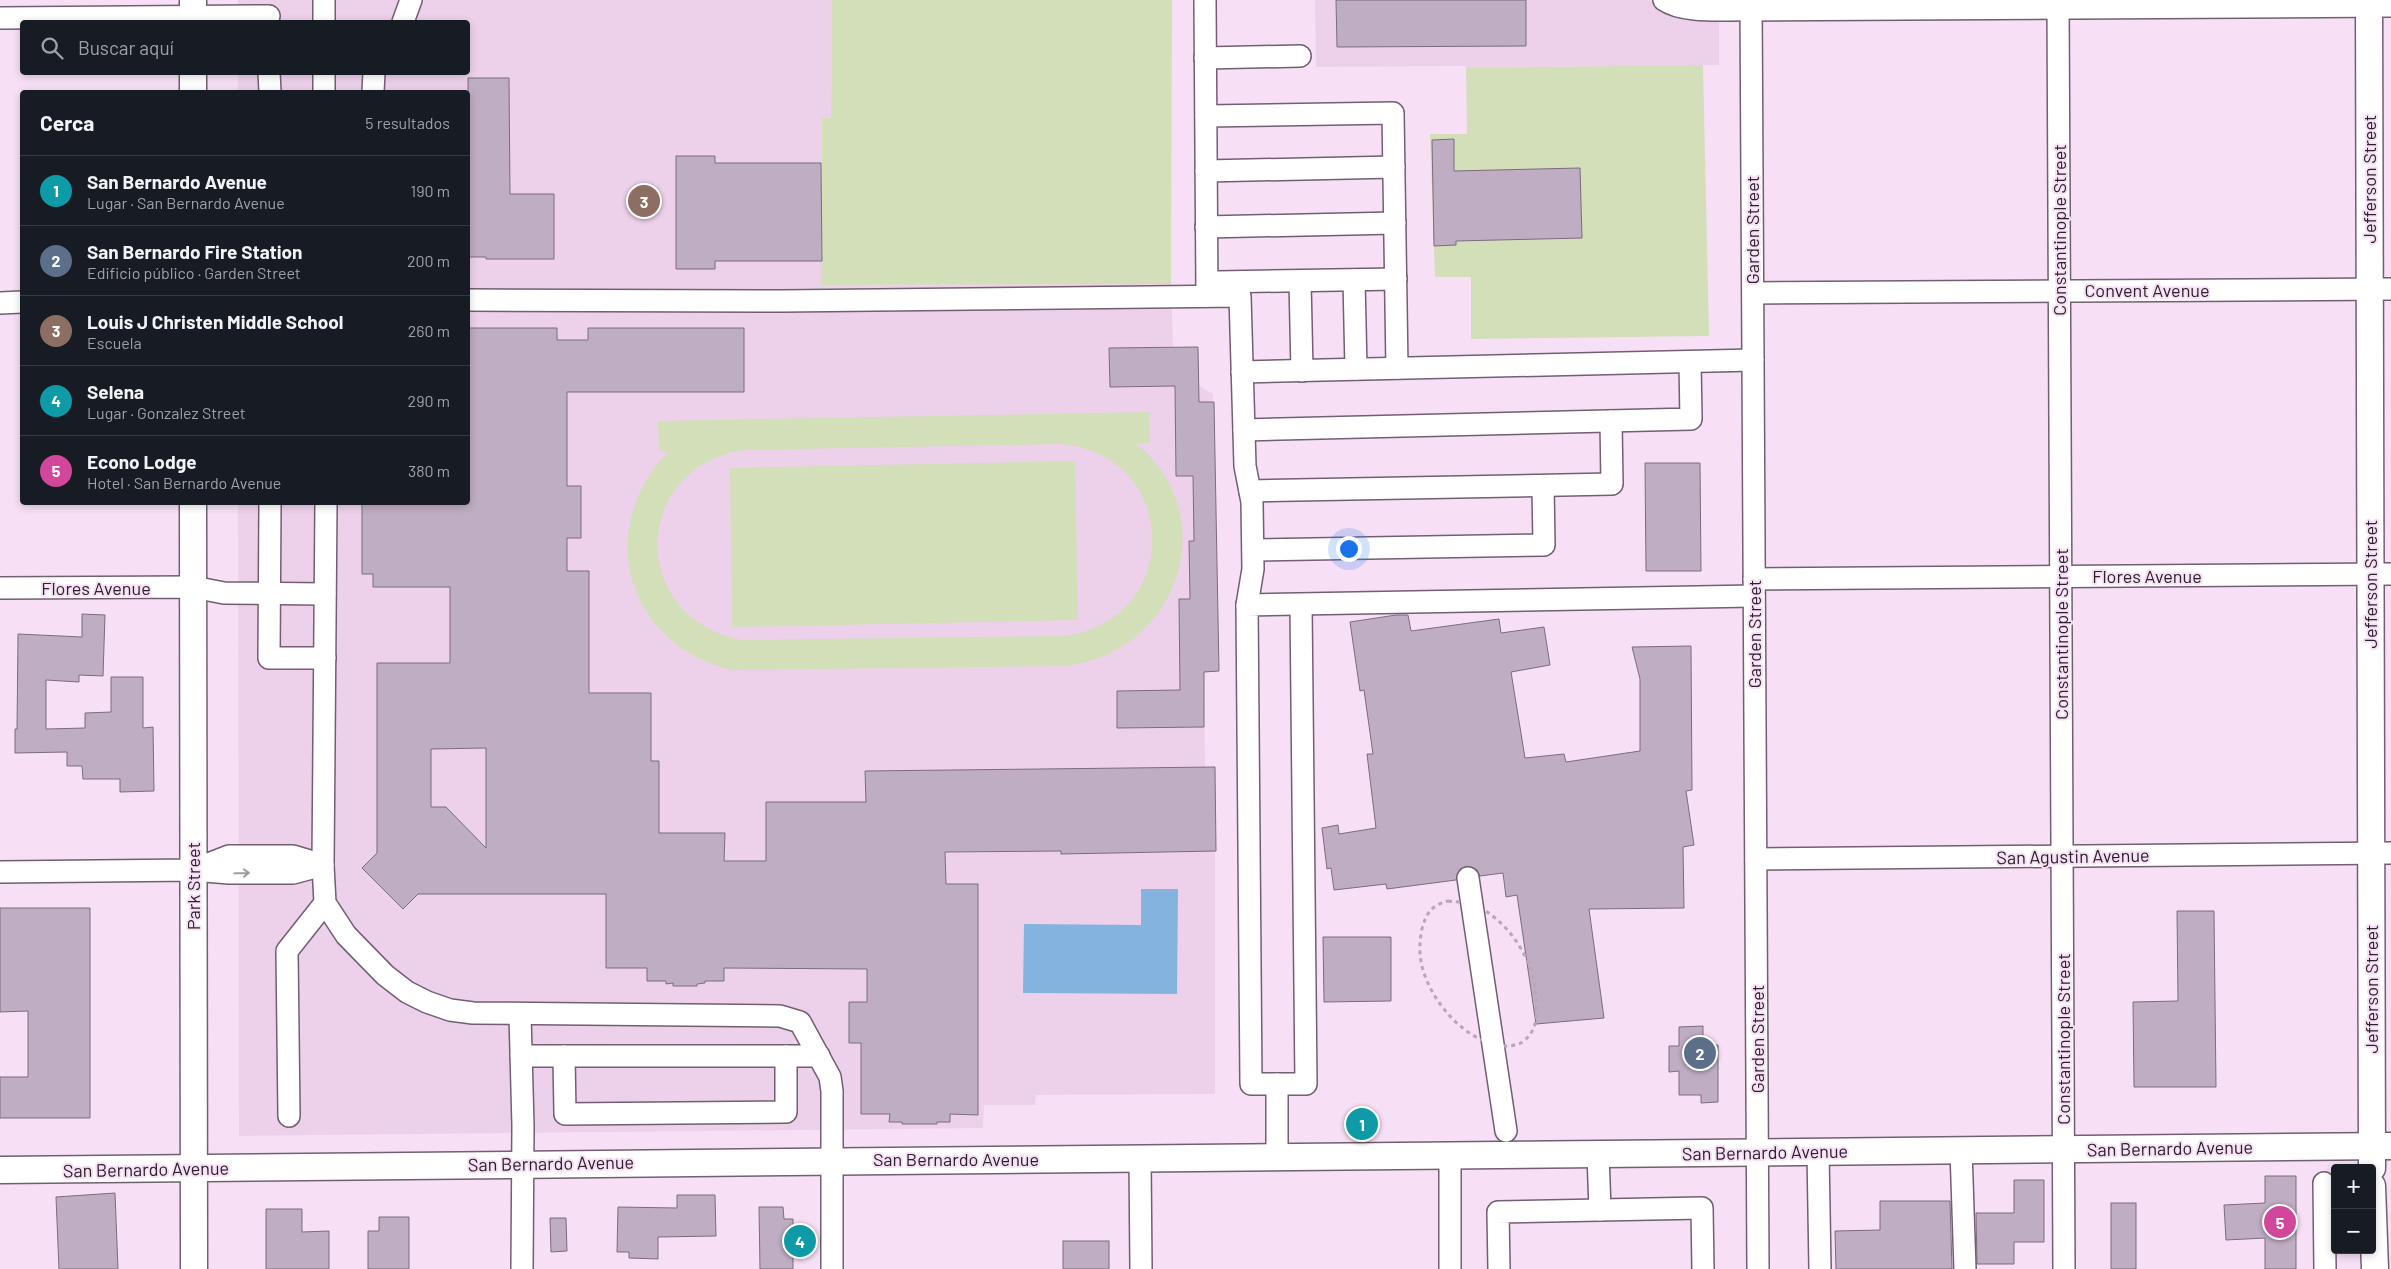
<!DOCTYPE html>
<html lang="es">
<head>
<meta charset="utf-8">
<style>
  :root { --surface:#171b24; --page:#242831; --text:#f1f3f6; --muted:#9ea1a6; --line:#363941; --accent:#127729 }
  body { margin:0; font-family:Barlow,sans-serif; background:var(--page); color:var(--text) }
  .controls { position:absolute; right:15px; bottom:15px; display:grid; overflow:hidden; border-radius:5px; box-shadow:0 2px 8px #0003 }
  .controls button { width:45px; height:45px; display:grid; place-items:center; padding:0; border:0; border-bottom:1px solid var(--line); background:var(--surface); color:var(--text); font:25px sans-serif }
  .you { position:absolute; left:1348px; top:548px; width:18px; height:18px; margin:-12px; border:4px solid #fff; border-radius:50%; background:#1a73e8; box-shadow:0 0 0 8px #1a73e833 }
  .badge { display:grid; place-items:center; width:32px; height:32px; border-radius:50%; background:var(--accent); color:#fff; font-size:16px; font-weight:700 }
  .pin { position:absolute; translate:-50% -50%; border:2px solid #fff; box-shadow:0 1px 5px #0006 }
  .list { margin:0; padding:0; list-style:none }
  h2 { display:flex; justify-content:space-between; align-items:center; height:65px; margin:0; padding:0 20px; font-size:21px }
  h2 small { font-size:16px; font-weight:400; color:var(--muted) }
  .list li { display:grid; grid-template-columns:32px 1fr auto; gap:15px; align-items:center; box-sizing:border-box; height:70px; padding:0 20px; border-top:1px solid var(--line) }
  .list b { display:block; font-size:19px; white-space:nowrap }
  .list p { margin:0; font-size:16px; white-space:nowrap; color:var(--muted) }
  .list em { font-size:16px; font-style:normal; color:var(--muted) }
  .icon { flex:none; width:28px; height:28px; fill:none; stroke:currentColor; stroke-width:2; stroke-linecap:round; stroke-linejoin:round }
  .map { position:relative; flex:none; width:2391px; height:1269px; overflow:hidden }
  .search { position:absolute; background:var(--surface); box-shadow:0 2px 8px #0003; left:20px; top:20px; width:450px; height:55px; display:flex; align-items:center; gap:12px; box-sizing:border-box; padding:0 18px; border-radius:5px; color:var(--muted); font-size:19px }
  .panel { position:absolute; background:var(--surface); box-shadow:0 2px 8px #0003; left:20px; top:90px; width:450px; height:415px; border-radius:5px }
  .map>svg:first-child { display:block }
  .built { fill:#edd1eb }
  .green { fill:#d2dfb9; fill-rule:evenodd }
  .water { fill:#85b3df }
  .building { fill:#bfadc3; stroke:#7c6c80; fill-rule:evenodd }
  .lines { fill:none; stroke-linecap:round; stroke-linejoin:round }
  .minor-casing { stroke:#725f71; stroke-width:24 }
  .major-casing { stroke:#725f71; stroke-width:29 }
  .path { stroke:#b9a6b7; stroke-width:3; stroke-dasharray:4 4; stroke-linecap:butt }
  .minor { stroke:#fff; stroke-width:21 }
  .major { stroke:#fff; stroke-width:26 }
  .oneway { stroke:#9f9c9f }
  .labels { text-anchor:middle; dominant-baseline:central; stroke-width:4; stroke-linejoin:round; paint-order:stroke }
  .street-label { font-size:18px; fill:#2a2229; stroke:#f7e0f5 }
</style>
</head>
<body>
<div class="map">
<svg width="2391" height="1269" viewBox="0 0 2391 1269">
  <rect width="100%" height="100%" fill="#f7e0f5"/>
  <g class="built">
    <polygon points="238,0 832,0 831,119 822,118 821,285 1171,284 1173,347 1198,347 1199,386 1213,394 1219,671 1204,672 1204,689 1205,767 1215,767 1215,1094 1036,1095 1035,1105 984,1105 983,1128 239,1136 238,503 468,502 468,92 238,92 238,73 468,72 468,22 238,22"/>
    <polygon points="1315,0 1719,0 1719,65 1466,68 1466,66 1316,67"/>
  </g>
  <g class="green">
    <polygon points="832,0 1172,0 1171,284 821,285 822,118 831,118"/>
    <polygon points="1703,65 1709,336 1471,339 1471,277 1435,277 1430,134 1467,134 1466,68"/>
    <path d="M1149 412 1150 443 1137 444C1226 518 1176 656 1063 666L732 670C627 645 593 530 668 452L659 451 658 421ZM1063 444C1182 457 1182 622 1063 636L742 640C627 618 631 466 745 450Z"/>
    <polygon points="1075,461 1078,620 732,627 730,468"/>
  </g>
  <polygon class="water" points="1141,889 1178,889 1177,994 1023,993 1024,924 1141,925"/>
  <g class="building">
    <polygon points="1336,0 1526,0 1526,46 1337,47"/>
    <polygon points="468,78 509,78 510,194 554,194 554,259 486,259 486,257 470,257 468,255"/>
    <polygon points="1454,139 1454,171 1580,168 1582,238 1456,241 1456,245 1434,246 1432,140"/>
    <polygon points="676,156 715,156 715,163 821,163 822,261 715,261 715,269 676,269"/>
    <path d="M468 328H557V340H588V328H744V392H567V486H581V538H567V571H589V693H651V761H659V833H725L724 861H766V802H866L865 771 1215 767 1216 851 1061 854V851L945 852 946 884H978V1115L950 1114V1122H937V1124H902V1122H889L890 1114H861V1043H849V1002H867V969L724 968V981H705V983L697 984V986H673V983L666 984V981H647V968H606V894H418L403 909 362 868 377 853V663H450V587H373V574H362V502H468ZM486 748V848L446 807H431V749Z"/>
    <polygon points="1198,347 1199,402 1214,402 1219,671 1204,672 1204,727 1117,728 1117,691 1180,690 1179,599 1190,599 1189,541 1194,541 1193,476 1176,476 1175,386 1110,387 1109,348"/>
    <polygon points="1645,463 1700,463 1701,571 1646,571"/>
    <polygon points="82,614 105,615 103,676 79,675 79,682 46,680 46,729 85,728 85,713 111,712 111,677 143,677 143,728 153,727 154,791 120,792 120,779 83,779 82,766 67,766 67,752 15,753 15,729 17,729 18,634 82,637"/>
    <polygon points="1396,615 1408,615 1411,631 1499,619 1501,633 1544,627 1550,665 1511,672 1525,758 1564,754 1566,762 1640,751 1640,679 1632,647 1691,646 1692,790 1686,791 1694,845 1683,847 1684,908 1589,909 1604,1018 1536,1024 1517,895 1506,897 1503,873 1480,876 1477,870 1467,866 1460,869 1456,880 1387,889 1386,884 1334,890 1331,868 1327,869 1322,828 1338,825 1339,834 1376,828 1367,754 1373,754 1364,690 1360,691 1350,622"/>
    <polygon points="0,908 90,908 90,1118 0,1118 0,1077 28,1077 28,1011 0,1012"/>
    <polygon points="2177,911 2214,911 2216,1087 2134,1087 2133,1002 2178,1001"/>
    <polygon points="1323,937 1391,937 1391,1001 1324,1002"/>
    <polygon points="1703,1026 1703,1045 1718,1045 1718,1102 1701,1103 1701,1095 1679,1095 1679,1071 1669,1072 1669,1046 1679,1046 1679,1027"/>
    <polygon points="2265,1176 2296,1176 2296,1269 2265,1269 2265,1238 2226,1240 2224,1205 2265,1203"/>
    <polygon points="2014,1180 2044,1180 2044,1242 2014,1242 2014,1264 1977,1264 1976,1213 2014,1213"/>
    <polygon points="115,1193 118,1269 59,1269 56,1197"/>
    <polygon points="677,1195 715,1195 716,1236 658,1237 658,1259 629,1258 629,1252 617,1252 618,1207 677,1208"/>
    <polygon points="1880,1201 1950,1201 1952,1269 1836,1269 1835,1231 1880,1230"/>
    <rect x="2111" y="1203" width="25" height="66"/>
    <polygon points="759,1207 783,1207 784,1219 793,1219 793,1269 760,1269"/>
    <polygon points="266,1209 302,1209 302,1232 329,1231 329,1269 266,1269"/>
    <polygon points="379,1217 409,1217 409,1269 368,1269 368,1231 379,1231"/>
    <polygon points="550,1218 566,1218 567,1251 551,1252"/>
    <rect x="1063" y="1241" width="46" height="28"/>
  </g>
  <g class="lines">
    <g class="minor-casing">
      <g id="minor">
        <polyline points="324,0 324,22"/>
        <polyline points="1205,0 1207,296"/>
        <path d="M1664 0C1684 14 1726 9 1751 10L2391 6"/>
        <polyline points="1751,0 1758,1269"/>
        <polyline points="2058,0 2064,1269"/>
        <polyline points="0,18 269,16"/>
        <polyline points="403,22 411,0"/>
        <polyline points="1205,58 1300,56"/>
        <polyline points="269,72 270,92"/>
        <polyline points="324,72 324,92"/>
        <polyline points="373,92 374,72"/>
        <polyline points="1206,116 1393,113 1397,368"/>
        <polyline points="1206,171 1394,167"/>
        <polyline points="1206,227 1395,223"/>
        <polyline points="1354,280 1356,369"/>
        <polyline points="1300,281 1302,371"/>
        <polyline points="1218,282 1396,279"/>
        <polyline points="1753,293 2391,289"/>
        <polyline points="468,300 782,301 1240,296 1245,466 1252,502 1253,569 1247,605"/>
        <polyline points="0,303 22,302"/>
        <polyline points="1242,372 1753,360"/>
        <polyline points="1244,430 1691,419 1690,362"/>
        <polyline points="1250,491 1612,484 1611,421"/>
        <polyline points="270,502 269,658 325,658"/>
        <polyline points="326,502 323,865 325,903 346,935 385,975 407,992 427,1002 450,1010 473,1013 780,1016 800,1022 830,1077 832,1091 832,1269"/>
        <polyline points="1253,550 1544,545 1543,486"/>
        <polyline points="1754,579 2391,574"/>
        <polyline points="0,588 193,587 224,593 325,594"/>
        <polyline points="1756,859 2391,853"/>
        <polyline points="0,872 193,870 229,873 293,873 323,865 293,856 229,856 193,870"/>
        <polyline points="1468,878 1506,1131"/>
        <polyline points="520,1015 523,1126 522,1269"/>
        <polyline points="521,1056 819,1056"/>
        <polyline points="564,1056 565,1114 786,1112 786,1056"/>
        <polyline points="1277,1084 1306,1084 1301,605"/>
        <polyline points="289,1116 287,951 325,903"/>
        <polyline points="1961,1150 1965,1269"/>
        <polyline points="1818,1152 1820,1269"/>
        <polyline points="1598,1154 1600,1210"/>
        <polyline points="1450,1155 1450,1269"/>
        <polyline points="1277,1157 1277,1084 1251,1084 1247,605 1754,596"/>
        <polyline points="1140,1159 1141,1269"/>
        <polyline points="2324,1183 2325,1269"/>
        <polyline points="1499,1269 1498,1212 1702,1208 1703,1269"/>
      </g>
    </g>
    <g class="major-casing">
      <g id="major">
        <polyline points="193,0 193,22"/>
        <polyline points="2369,0 2372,1168"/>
        <polyline points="193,72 193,92"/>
        <polyline points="193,502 194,1269"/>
        <polyline points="0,1170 2391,1146"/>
        <polyline points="2372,1186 2375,1269"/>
      </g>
    </g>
    <path class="path" d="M1448 901C1458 902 1468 903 1478 907 1503 918 1526 950 1533 976 1535 983 1535 991 1536 998 1537 1014 1538 1028 1525 1040 1520 1045 1512 1046 1504 1046 1467 1043 1433 1004 1423 970 1419 956 1419 943 1422 929 1426 913 1432 905 1448 901Z"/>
    <use href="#minor" class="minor"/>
    <use href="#major" class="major"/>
  </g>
  <defs><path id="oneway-shaft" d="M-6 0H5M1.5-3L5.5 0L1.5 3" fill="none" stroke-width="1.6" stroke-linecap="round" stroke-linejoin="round" transform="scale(1.25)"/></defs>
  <use class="oneway" href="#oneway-shaft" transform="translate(242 873) rotate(-1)"/>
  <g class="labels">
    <g class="street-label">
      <text transform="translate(2369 179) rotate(-90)">Jefferson Street</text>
      <text transform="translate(1752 230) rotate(-90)">Garden Street</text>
      <text transform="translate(2059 230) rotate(-90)">Constantinople Street</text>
      <text x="2147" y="290">Convent Avenue</text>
      <text x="2147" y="576">Flores Avenue</text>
      <text transform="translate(2370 584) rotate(-90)">Jefferson Street</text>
      <text x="96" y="588">Flores Avenue</text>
      <text transform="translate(1754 634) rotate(-90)">Garden Street</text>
      <text transform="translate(2061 634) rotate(-90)">Constantinople Street</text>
      <text transform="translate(2073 856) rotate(-1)">San Agustin Avenue</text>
      <text transform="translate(193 886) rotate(-90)">Park Street</text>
      <text transform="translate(2371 989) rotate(-90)">Jefferson Street</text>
      <text transform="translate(1757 1039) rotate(-90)">Garden Street</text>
      <text transform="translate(2063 1039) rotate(-90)">Constantinople Street</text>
      <text transform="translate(2170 1148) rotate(-1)">San Bernardo Avenue</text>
      <text transform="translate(1765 1152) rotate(-1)">San Bernardo Avenue</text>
      <text x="956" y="1159">San Bernardo Avenue</text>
      <text transform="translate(551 1163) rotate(-1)">San Bernardo Avenue</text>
      <text transform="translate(146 1169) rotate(-1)">San Bernardo Avenue</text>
    </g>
  </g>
</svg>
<div class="controls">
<button>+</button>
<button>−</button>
</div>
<div class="you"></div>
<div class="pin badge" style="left:1362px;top:1124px;background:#0f9aa8">1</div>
<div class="pin badge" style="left:1700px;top:1053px;background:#5c6f8a">2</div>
<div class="pin badge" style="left:644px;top:201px;background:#8d6e63">3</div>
<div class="pin badge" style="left:800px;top:1241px;background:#0f9aa8">4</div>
<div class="pin badge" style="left:2280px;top:1222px;background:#d1479c">5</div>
<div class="search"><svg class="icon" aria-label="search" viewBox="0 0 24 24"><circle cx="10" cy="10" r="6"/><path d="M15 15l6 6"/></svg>Buscar aquí</div>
<section class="panel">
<h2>Cerca<small>5 resultados</small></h2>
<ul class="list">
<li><span class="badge" style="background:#0f9aa8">1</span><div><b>San Bernardo Avenue</b><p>Lugar · San Bernardo Avenue</p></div><em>190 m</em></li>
<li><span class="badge" style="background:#5c6f8a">2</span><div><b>San Bernardo Fire Station</b><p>Edificio público · Garden Street</p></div><em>200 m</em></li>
<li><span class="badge" style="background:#8d6e63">3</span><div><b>Louis J Christen Middle School</b><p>Escuela</p></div><em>260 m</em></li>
<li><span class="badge" style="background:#0f9aa8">4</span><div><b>Selena</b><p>Lugar · Gonzalez Street</p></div><em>290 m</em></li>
<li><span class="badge" style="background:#d1479c">5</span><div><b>Econo Lodge</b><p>Hotel · San Bernardo Avenue</p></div><em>380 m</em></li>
</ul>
</section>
</div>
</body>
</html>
